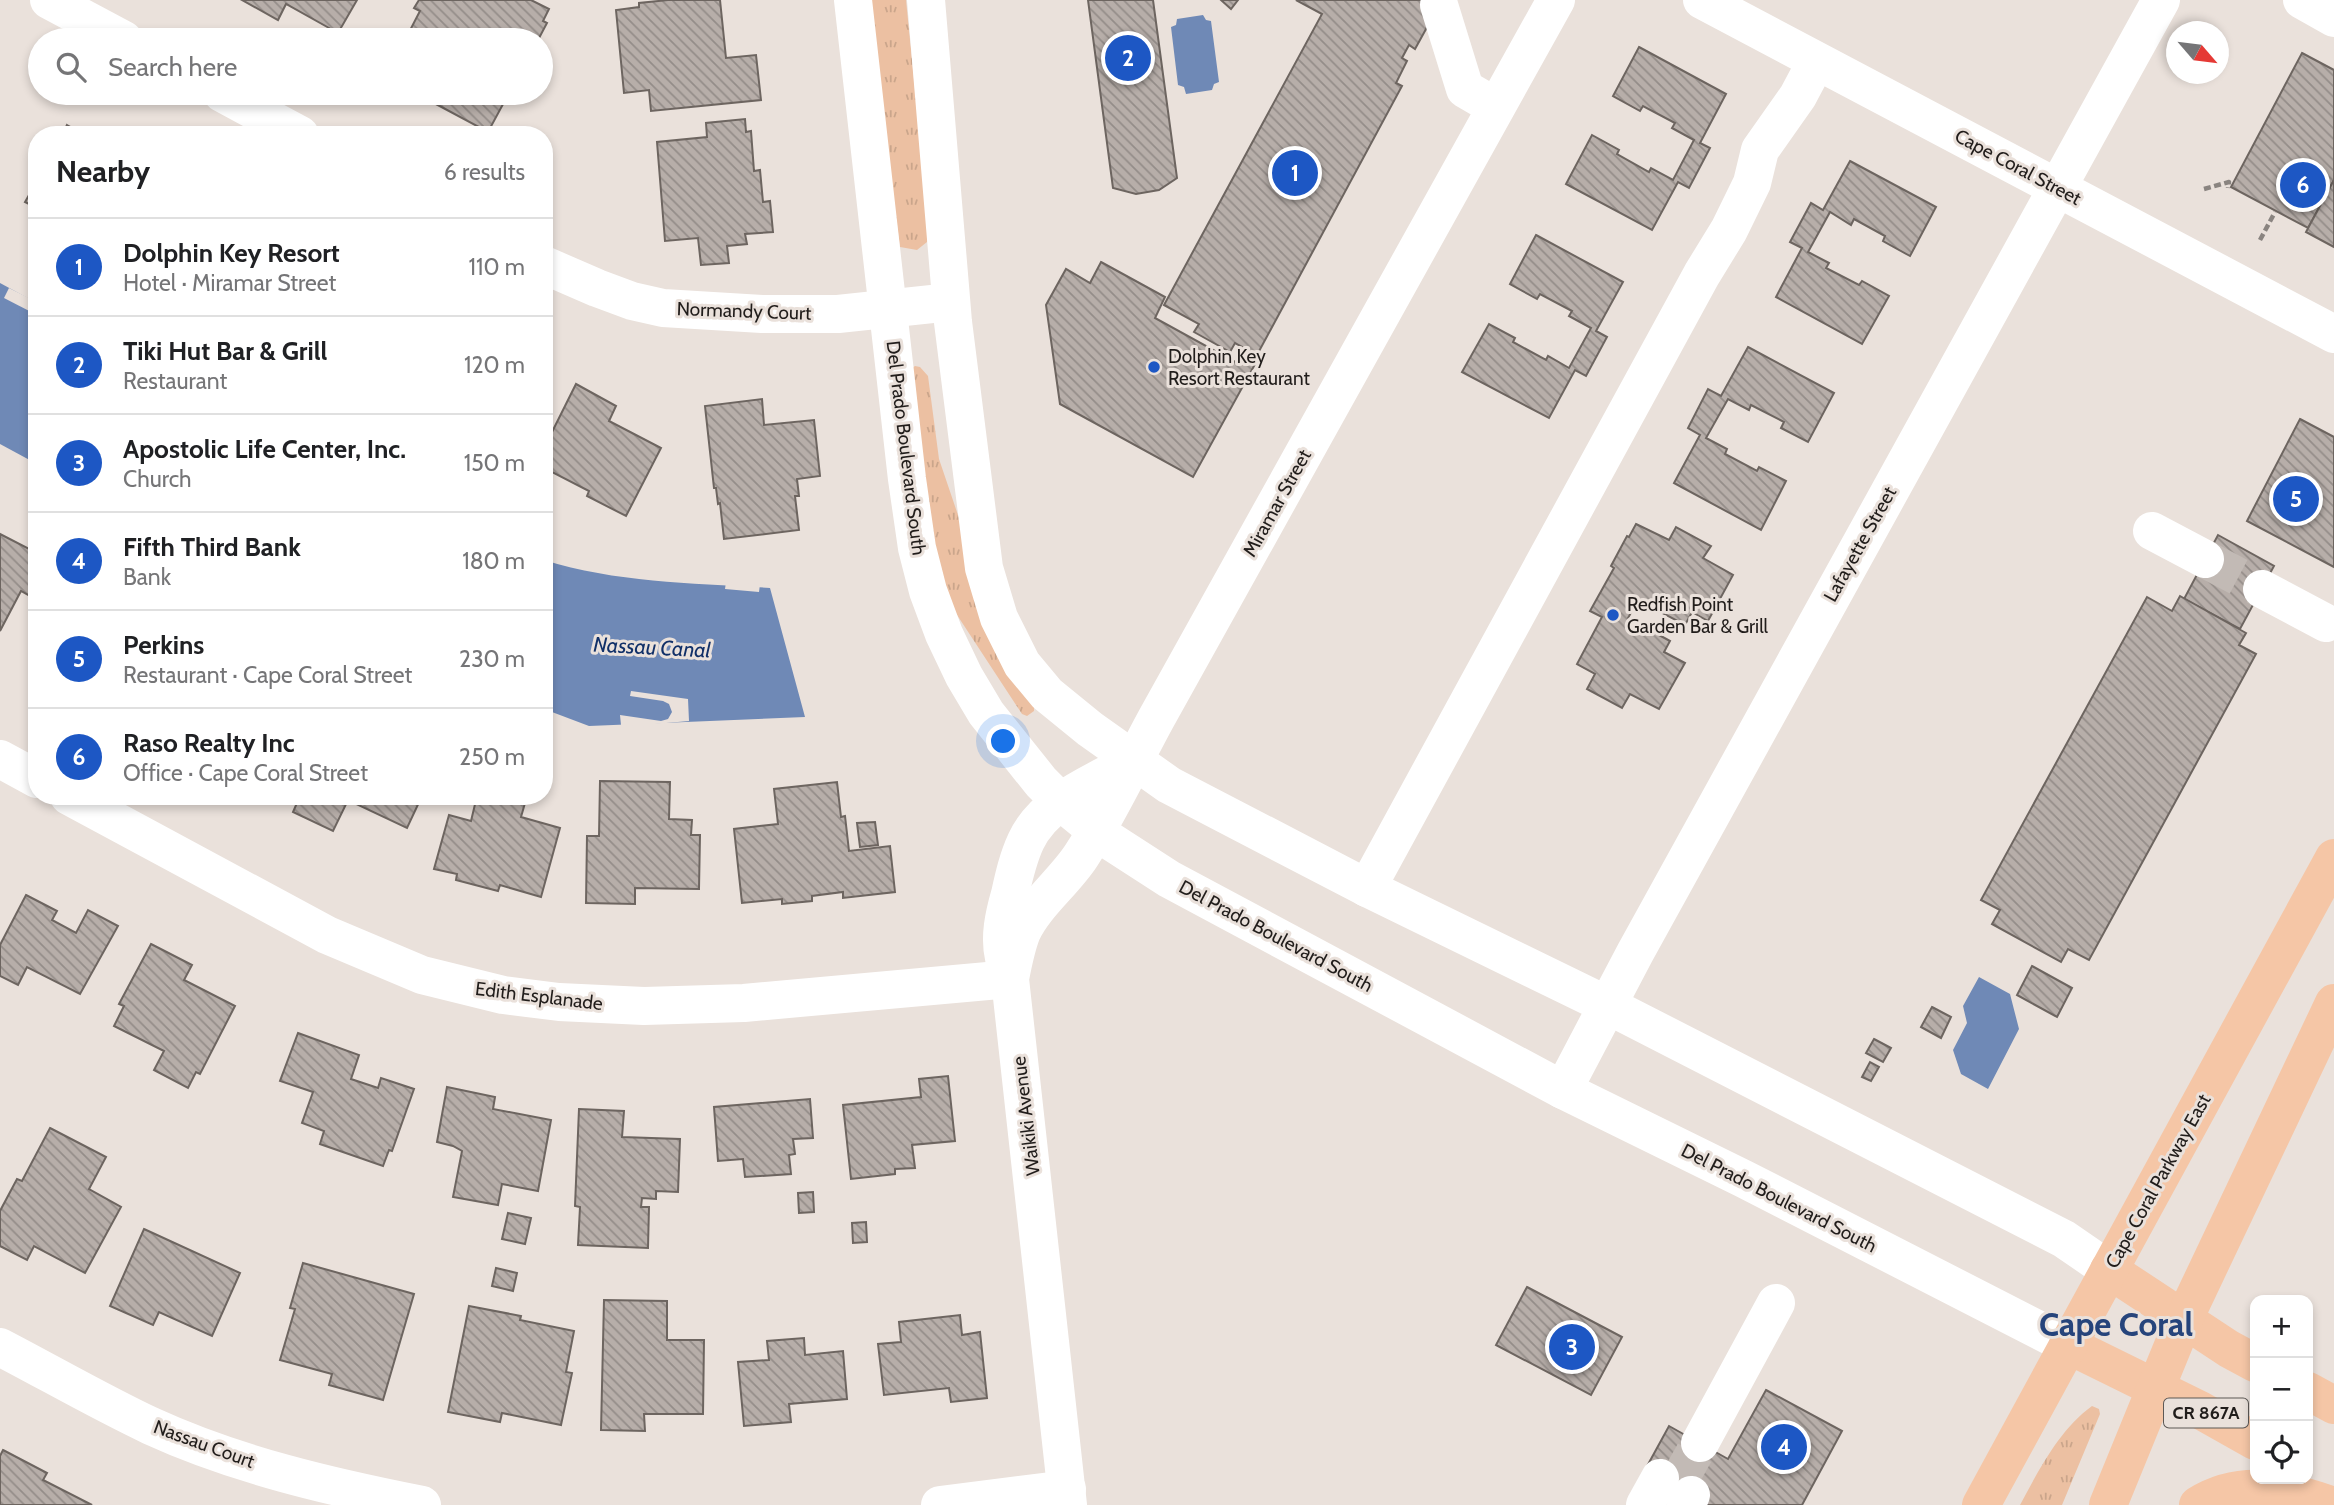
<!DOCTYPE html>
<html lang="en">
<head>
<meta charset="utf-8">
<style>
  :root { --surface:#fff; --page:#f6f6f6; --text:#202124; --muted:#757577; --line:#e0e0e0; --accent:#1d57c4 }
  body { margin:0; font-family:Cabin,sans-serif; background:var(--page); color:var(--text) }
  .controls { position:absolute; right:21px; bottom:21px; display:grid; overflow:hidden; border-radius:14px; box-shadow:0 4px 10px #0003 }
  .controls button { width:63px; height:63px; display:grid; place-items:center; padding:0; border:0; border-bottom:2px solid var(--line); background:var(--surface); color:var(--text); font:35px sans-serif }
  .compass { position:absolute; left:2166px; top:21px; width:63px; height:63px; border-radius:50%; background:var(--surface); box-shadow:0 4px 10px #0003; rotate:118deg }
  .you { position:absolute; left:1004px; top:742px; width:24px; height:24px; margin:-18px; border:5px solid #fff; border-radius:50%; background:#1a73e8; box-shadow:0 0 0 10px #1a73e833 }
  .badge { display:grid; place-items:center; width:46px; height:46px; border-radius:50%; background:var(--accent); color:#fff; font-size:23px; font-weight:700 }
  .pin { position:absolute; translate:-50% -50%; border:4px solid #fff; box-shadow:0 2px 7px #0006 }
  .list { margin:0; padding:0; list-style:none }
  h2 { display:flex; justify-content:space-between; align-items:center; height:91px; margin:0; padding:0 28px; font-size:30px }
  h2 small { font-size:23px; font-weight:400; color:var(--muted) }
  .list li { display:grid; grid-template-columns:46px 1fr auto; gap:21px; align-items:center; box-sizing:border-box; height:98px; padding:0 28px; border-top:2px solid var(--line) }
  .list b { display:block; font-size:26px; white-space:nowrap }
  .list p { margin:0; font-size:23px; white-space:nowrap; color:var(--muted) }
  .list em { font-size:23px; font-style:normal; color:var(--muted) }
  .icon { flex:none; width:38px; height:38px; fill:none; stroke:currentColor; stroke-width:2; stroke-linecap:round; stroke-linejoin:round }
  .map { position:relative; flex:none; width:2334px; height:1505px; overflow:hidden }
  .search { position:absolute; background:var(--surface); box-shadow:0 4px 10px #0003; left:28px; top:28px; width:525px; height:77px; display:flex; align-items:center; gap:18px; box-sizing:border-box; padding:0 24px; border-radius:38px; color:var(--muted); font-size:26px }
  .panel { position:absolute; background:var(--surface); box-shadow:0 4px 10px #0003; left:28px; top:126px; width:525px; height:679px; border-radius:28px }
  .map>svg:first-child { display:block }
  .grass { fill:url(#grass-tufts) }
  .water { fill:#6f89b6 }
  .pier { fill:#eae1db }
  .building { fill:url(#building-back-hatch); stroke:#6d6560; stroke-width:2 }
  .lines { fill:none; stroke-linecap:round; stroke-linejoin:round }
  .minor-tunnel { stroke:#c2bab5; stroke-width:38; stroke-dasharray:38 19; stroke-linecap:butt }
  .path { stroke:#8a8480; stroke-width:4.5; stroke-dasharray:7 3.5; stroke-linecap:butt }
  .minor { stroke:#fff; stroke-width:38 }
  .major { stroke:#f5c6a6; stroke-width:38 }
  .poi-dot { fill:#1d57c4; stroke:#eae1db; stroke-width:2.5 }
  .labels { text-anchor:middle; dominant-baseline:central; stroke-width:6; stroke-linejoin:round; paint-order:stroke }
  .shield { fill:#eae1db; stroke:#5d5855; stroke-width:2 }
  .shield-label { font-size:18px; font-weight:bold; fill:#211d1b }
  .street-label { font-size:19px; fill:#211d1b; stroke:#eae1db }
  .poi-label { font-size:19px; fill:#211d1b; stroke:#eae1db; text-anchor:start }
  .water-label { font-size:21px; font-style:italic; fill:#113068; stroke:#eae1db }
  .town-label { font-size:33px; font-weight:bold; fill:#26447b; stroke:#eae1db }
</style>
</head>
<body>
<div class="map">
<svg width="2334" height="1505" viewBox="0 0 2334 1505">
  <defs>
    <pattern id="grass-tufts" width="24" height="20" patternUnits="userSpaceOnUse" patternTransform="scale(1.75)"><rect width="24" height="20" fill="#ecc0a2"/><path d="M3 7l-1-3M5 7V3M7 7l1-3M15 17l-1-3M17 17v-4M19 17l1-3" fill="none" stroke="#caa58b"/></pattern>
    <pattern id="building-back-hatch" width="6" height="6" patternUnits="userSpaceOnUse" patternTransform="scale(1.75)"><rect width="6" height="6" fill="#b7aea9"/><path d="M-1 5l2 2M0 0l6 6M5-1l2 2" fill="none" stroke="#948d89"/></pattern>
  </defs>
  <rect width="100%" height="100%" fill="#eae1db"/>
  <g class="grass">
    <polygon points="867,0 906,0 929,229 927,242 917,250 900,247"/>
    <polygon points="915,366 920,367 928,376 939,459 959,518 1034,705 1034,711 1027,716 1022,714 940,589 911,369"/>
    <path d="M2092 1406 2099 1409 2100 1414 2062 1505H2020C2039 1470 2059 1430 2092 1406Z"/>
  </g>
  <g class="water">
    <polygon points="1203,15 1206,20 1211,21 1219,82 1214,84 1212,90 1186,94 1184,87 1178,85 1171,27 1176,25 1177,19"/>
    <polygon points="0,283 37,303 37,464 0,444"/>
    <path d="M544 560C617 583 694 583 770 588L805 717 589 726 544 709Z"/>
    <polygon points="1979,977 2010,994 2019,1029 1988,1089 1961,1074 1953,1050 1967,1023 1963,1006"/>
  </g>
  <g class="pier">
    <polygon points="9,288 37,302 37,315 4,298"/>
    <polygon points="726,582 760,584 759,592 725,589"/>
    <polygon points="631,691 688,699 689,721 655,724 655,727 621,725 620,715 661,721 668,719 672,712 669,704 663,701 630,696"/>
  </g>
  <g class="building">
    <polygon points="242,0 357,0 338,33 286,4 278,20"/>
    <polygon points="419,0 531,0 549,9 543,21 547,23 538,40 405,40 420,11 414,8"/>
    <polygon points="668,0 720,0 726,58 756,55 761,100 651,111 649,90 624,93 616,10 639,7 639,3"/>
    <polygon points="1088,0 1153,0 1177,178 1159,190 1136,194 1113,188"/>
    <polygon points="1221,0 1238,0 1231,9"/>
    <polygon points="1296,0 1442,0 1415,49 1409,45 1402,58 1407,61 1396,83 1402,86 1257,355 1235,343 1230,352 1194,332 1199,324 1164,305 1322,14"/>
    <polygon points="1639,47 1726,94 1700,143 1710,148 1689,188 1678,182 1652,230 1566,184 1592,135 1619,150 1617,154 1649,172 1651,168 1673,180 1694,140 1672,128 1675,123 1643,106 1640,111 1613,96"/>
    <polygon points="2302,53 2334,70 2334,180 2308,228 2231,187"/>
    <polygon points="440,93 509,93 488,132 434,103"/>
    <polygon points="745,119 746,132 751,131 754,171 760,170 763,202 770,201 773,232 745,234 747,244 727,246 729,263 701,265 698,238 665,241 657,142 707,137 706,123"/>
    <polygon points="67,125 85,135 62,135"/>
    <polygon points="1850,161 1936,207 1910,256 1883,241 1885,236 1854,219 1851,225 1830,212 1808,252 1829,263 1826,268 1859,285 1862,281 1889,296 1862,344 1776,297 1802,248 1790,242 1811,203 1823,210"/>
    <polygon points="2334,180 2334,247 2306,232"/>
    <polygon points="37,181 37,208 25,202"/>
    <polygon points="1536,235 1623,282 1596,331 1607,337 1586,376 1575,370 1549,418 1462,372 1489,324 1515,338 1513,342 1546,360 1548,356 1569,368 1591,328 1569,316 1572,311 1540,294 1537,299 1510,284"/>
    <polygon points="1101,262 1165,297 1155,318 1235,362 1243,349 1259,357 1193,477 1060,404 1046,305 1066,269 1090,283"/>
    <polygon points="1748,347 1834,393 1808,442 1781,428 1784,422 1751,405 1749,410 1728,399 1706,438 1727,449 1725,454 1757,471 1759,467 1786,481 1761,530 1674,483 1700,435 1688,428 1708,389 1721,396"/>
    <polygon points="576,384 616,406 609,421 661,448 626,516 587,496 589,491 544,468 544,456 550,446 546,444"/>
    <polygon points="762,399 764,425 814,420 820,476 797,479 799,496 795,496 799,530 724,539 720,503 718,504 716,488 714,488 705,406"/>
    <polygon points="2300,419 2334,437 2334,567 2247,521"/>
    <polygon points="1636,524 1669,540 1676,527 1711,546 1703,558 1733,575 1708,621 1692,612 1685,625 1638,600 1628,618 1670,641 1664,652 1685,663 1659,709 1630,694 1622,708 1587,689 1595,674 1577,664 1602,617 1590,611 1614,568 1611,566 1627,536 1629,537"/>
    <polygon points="0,534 31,550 37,538 37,600 21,591 0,631"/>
    <polygon points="2218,535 2274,566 2240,629 2184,599"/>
    <polygon points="2180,596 2246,633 2239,645 2256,654 2089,960 2068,949 2061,962 1992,924 2000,910 1981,900 2147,597 2172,611"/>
    <polygon points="600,781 670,782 669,819 692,820 691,835 700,835 699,889 635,888 635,904 586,903 587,836 599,836"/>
    <polygon points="837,782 841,817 845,816 849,851 890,846 895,892 843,898 843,892 812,896 812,901 782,904 782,899 742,903 734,829 778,824 774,789"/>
    <polygon points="300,796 422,796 407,828 348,800 333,831 293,812"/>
    <polygon points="477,796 527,796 521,817 560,828 541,897 500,885 498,891 456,880 457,874 434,869 449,815 471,821"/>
    <polygon points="875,822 878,845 860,847 857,823"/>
    <polygon points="26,895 57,911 52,920 76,933 88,910 118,926 80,994 27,967 18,985 0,976 0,945"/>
    <polygon points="151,944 192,965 184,980 235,1006 200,1074 196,1072 188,1088 154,1070 164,1051 114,1026 124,1006 119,1004"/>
    <polygon points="2032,966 2072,988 2057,1017 2017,995"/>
    <polygon points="1932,1007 1951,1017 1941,1038 1921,1027"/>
    <polygon points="298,1033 359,1055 351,1079 378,1088 381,1078 414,1089 392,1151 389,1150 383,1166 320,1144 324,1131 302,1123 313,1092 280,1081"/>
    <polygon points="1874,1039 1891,1048 1883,1062 1866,1053"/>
    <polygon points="1870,1062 1879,1067 1871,1081 1862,1077"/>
    <polygon points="948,1076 955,1141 912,1145 915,1168 895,1169 895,1174 851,1179 843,1105 921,1097 919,1079"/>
    <polygon points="447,1087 495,1097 493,1109 551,1120 538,1191 502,1184 498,1205 453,1197 462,1151 453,1146 437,1142"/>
    <polygon points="810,1099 813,1138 793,1139 795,1154 789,1155 791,1174 745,1177 743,1159 718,1161 714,1107"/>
    <polygon points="579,1109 624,1111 622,1137 680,1139 678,1192 656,1191 656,1199 642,1198 641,1207 649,1207 648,1248 578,1245 580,1207 575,1206"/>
    <polygon points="50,1128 106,1157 89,1189 121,1207 85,1273 34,1246 27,1260 0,1246 0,1211 17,1179 22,1181"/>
    <polygon points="813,1192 814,1212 799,1213 798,1193"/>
    <polygon points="508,1213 531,1218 525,1244 502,1239"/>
    <polygon points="866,1222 867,1242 853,1243 852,1223"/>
    <polygon points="144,1229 240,1273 212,1336 159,1312 153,1325 110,1306"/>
    <polygon points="303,1263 414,1294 383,1400 329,1385 332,1374 280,1360 295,1309 290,1308"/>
    <polygon points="496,1268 517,1273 513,1291 492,1286"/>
    <polygon points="1527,1287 1622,1337 1591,1395 1496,1345"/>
    <polygon points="604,1300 667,1301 667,1340 704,1340 703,1414 644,1414 645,1431 601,1430"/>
    <polygon points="469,1306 521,1316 520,1320 574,1331 566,1372 572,1373 561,1425 502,1413 500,1422 448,1412"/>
    <polygon points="960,1315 962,1335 980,1332 987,1398 951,1402 949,1388 884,1395 878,1344 901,1342 899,1322"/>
    <polygon points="804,1338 805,1355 843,1351 847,1399 789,1404 791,1422 744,1426 738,1362 769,1360 767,1341"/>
    <polygon points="1766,1390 1842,1431 1802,1505 1703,1505 1645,1470 1669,1426 1728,1459"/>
    <polygon points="3,1450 47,1473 43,1480 92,1505 0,1505 0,1456"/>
  </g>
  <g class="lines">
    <g class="minor-tunnel">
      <polyline points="2205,559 2262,589"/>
      <polyline points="1676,1486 1700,1443"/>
    </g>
    <g class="path">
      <polyline points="2204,189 2229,182 2228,188"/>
      <polyline points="2260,240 2275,212"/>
    </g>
    <g class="minor">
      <polyline points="49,0 124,40"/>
      <polyline points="853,0 907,479 917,548 928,591 944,634 964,676 986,713 1041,782 1060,801 1104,837 1169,879 1563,1090 1744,1179 2068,1345"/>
      <polyline points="926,0 953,322 984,568 999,618 1022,664 1047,694 1090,729 1169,785 1367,888 1607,1005 2064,1239 2109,1270"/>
      <polyline points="1702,0 2334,334"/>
      <polyline points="2302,0 2334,18"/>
      <polyline points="1439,5 1465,89 1496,107"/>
      <polyline points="222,93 300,135"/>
      <polyline points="544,265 597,288 632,301 663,308 762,314 838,314 951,302"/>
      <polyline points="2152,531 2205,559"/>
      <polyline points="2262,589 2326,623"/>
      <polyline points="0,759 37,779"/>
      <polyline points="69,796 327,935 422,975 503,995 559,1002 644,1006 744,1003 1010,979"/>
      <polyline points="1367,888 1702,274 1729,230 1752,183 1760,150 1798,96 1816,62"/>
      <path d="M1004 958C999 937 1004 915 1010 894 1014 876 1018 858 1026 841 1045 800 1096 782 1133 761"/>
      <polyline points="1563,1090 1635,953 2161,0"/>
      <path d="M0 1347C50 1373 100 1402 151 1426 236 1465 331 1487 422 1505"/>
      <polyline points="1700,1443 1776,1303"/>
      <polyline points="940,1505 1067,1489"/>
      <path d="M1068 1505 1010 979C1013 963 1016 947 1022 932 1035 904 1064 882 1081 856 1109 813 1131 765 1156 719L1556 0"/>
      <polyline points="1645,1505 1660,1478"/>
      <polyline points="1686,1505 1691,1495"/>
    </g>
    <g class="major">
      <polyline points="2109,1270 2229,1349 2255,1363"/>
      <polyline points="2068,1345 2200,1410 2255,1441"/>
      <polyline points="2308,1391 2334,1405"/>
      <polyline points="1981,1505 2334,858"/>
      <polyline points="2108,1505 2184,1319 2334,1003"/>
      <path d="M2198 1505C2241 1478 2285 1489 2331 1505"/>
    </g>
  </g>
  <g class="poi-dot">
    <circle cx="1154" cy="367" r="7"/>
    <circle cx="1613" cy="615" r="7"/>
  </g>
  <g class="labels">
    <rect class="shield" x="2164" y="1398.5" width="84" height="29" rx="5"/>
    <g class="shield-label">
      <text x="2206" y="1413">CR 867A</text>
    </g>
    <g class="street-label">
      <text transform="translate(2018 167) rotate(28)">Cape Coral Street</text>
      <text transform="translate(744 311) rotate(2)">Normandy Court</text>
      <text transform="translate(906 448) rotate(83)">Del Prado Boulevard South</text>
      <text transform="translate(1277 503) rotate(-61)">Miramar Street</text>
      <text transform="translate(1860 544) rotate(-61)">Lafayette Street</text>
      <text transform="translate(1276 936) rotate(28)">Del Prado Boulevard South</text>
      <text transform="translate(539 996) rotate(7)">Edith Esplanade</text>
      <text transform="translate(1026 1116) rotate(-97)">Waikiki Avenue</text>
      <text transform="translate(2158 1181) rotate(-61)">Cape Coral Parkway East</text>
      <text transform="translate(1779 1198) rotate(27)">Del Prado Boulevard South</text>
      <text transform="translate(204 1444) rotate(20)">Nassau Court</text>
    </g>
    <g class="poi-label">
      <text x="1168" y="356">Dolphin Key<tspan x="1168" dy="22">Resort Restaurant</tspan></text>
      <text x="1627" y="604">Redfish Point<tspan x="1627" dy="22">Garden Bar &amp; Grill</tspan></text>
    </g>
    <g class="water-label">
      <text transform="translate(652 647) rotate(3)">Nassau Canal</text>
    </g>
    <g class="town-label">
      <text x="2116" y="1324">Cape Coral</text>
    </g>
  </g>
</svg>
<div class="controls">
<button>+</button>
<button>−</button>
<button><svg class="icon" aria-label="locate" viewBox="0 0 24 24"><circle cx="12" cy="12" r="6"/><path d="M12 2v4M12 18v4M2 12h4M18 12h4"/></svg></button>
</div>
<svg class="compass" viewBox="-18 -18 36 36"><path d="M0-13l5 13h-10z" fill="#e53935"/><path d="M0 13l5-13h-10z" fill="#757577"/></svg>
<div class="you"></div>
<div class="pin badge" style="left:1295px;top:173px">1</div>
<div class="pin badge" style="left:1128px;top:58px">2</div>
<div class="pin badge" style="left:1572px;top:1347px">3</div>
<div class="pin badge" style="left:1784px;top:1447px">4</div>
<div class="pin badge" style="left:2296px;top:499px">5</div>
<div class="pin badge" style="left:2303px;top:185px">6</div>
<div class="search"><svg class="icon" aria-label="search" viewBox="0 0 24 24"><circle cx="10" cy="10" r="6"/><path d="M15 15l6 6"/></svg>Search here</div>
<section class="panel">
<h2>Nearby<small>6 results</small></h2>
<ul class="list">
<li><span class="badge">1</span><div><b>Dolphin Key Resort</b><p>Hotel · Miramar Street</p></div><em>110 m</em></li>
<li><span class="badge">2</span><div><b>Tiki Hut Bar &amp; Grill</b><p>Restaurant</p></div><em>120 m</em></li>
<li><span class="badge">3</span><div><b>Apostolic Life Center, Inc.</b><p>Church</p></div><em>150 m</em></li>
<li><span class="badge">4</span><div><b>Fifth Third Bank</b><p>Bank</p></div><em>180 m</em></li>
<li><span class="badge">5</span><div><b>Perkins</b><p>Restaurant · Cape Coral Street</p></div><em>230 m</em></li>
<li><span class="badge">6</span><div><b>Raso Realty Inc</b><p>Office · Cape Coral Street</p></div><em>250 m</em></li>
</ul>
</section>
</div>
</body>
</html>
